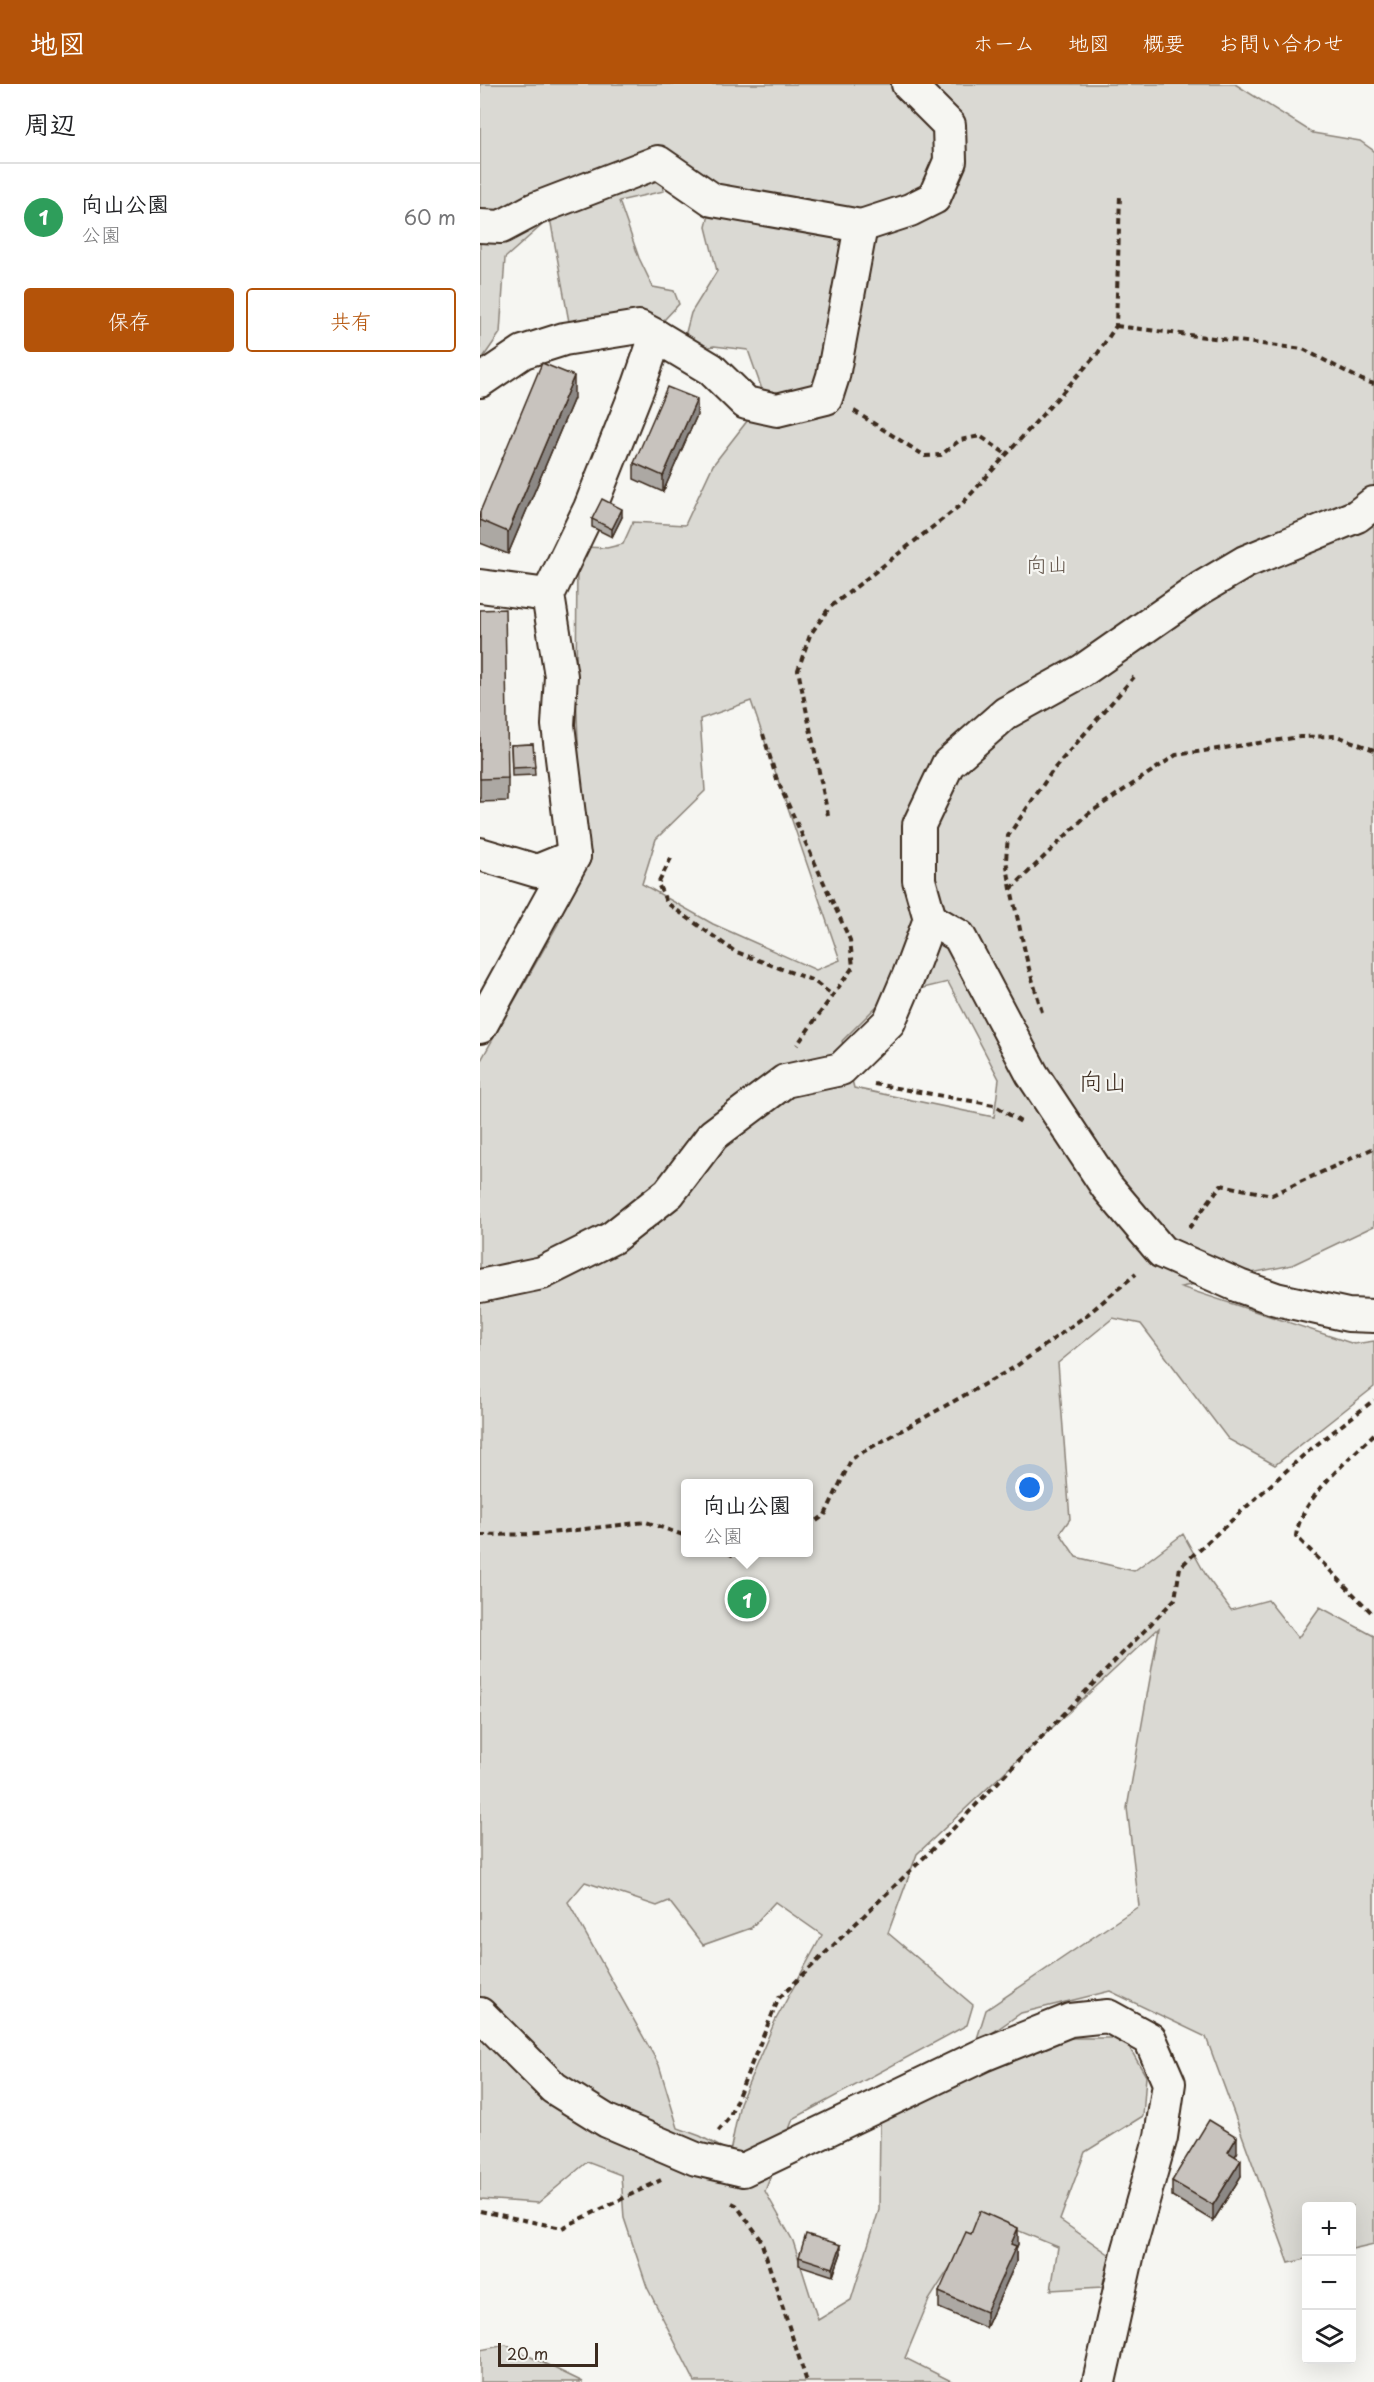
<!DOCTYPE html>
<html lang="ja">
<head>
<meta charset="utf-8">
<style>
  :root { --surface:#fff; --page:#f2f2f2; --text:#202124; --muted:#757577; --line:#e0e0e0; --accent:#b45309 }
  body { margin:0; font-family:"Playpen Sans","Klee One",sans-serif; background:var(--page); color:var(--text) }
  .controls { position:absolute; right:18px; bottom:18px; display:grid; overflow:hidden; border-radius:6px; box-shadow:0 6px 24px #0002 }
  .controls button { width:54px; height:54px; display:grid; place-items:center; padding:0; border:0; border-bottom:2px solid var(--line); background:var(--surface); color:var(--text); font:30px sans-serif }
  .scale { position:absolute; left:18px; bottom:15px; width:100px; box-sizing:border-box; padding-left:6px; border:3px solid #3b2a1e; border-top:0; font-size:16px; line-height:21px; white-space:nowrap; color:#3b2a1e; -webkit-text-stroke:4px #f6f6f2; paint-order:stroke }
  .you { position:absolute; left:550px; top:1404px; width:21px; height:21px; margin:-15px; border:4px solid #fff; border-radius:50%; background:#1a73e8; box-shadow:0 0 0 9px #1a73e833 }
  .badge { display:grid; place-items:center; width:39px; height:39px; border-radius:50%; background:var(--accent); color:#fff; font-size:20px; font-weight:700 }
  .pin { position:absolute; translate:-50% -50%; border:3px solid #fff; box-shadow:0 2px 6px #0006 }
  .popup { position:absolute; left:201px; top:1395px; width:132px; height:78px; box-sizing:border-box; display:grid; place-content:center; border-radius:6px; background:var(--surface); filter:drop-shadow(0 2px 4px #0005); font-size:20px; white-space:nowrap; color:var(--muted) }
  .popup b { font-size:22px; color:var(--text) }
  .popup::after { content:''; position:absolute; left:50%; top:100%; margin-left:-12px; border:12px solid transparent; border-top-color:var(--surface) }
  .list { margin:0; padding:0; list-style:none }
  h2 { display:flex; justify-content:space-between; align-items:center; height:78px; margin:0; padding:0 24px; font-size:26px }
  h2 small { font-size:20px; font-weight:400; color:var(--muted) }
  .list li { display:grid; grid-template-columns:39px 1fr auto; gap:18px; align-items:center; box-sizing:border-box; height:108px; padding:0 24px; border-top:2px solid var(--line) }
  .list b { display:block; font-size:22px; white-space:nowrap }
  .list p { margin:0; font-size:20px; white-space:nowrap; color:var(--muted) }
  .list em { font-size:20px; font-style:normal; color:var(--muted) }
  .actions { display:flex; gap:12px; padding:18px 24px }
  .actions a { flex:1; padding:14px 0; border:2px solid var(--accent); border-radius:6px; text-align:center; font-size:21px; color:var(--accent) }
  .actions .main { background:var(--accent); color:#fff }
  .icon { flex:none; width:33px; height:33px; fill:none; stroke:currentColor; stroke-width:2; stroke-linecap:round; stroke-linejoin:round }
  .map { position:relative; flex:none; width:894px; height:2298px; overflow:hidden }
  header { display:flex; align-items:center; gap:36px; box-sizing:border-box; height:84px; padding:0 30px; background:var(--accent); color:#fff }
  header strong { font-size:28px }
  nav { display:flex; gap:33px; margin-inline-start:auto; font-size:21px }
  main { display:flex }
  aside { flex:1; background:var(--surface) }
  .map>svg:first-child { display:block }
  .green { fill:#dad9d3; stroke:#8a8278; stroke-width:1.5; fill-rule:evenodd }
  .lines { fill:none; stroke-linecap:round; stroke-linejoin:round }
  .street-casing { stroke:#3b2a1e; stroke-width:36 }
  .path { stroke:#3b2a1e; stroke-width:4; stroke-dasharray:6 4.5; stroke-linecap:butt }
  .street { stroke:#f6f6f2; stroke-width:32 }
  .wall { fill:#aca8a3; stroke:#3b2a1e; stroke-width:1.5 }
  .shaded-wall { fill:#8c8885; stroke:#3b2a1e; stroke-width:1.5 }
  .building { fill:#c8c3be; stroke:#3b2a1e; stroke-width:1.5 }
  .labels { text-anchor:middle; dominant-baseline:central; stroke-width:4.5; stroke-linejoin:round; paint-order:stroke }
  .park-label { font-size:21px; fill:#63564b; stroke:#f6f6f2 }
  .quarter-label { font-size:24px; fill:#3b2a1e; stroke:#f6f6f2 }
</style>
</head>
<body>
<header>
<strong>地図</strong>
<nav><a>ホーム</a><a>地図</a><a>概要</a><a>お問い合わせ</a></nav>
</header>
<main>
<aside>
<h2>周辺<small></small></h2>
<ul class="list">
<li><span class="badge" style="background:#2e9e5b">1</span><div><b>向山公園</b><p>公園</p></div><em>60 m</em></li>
</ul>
<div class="actions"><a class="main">保存</a><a>共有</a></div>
</aside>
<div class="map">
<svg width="894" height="2298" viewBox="0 0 894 2298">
  <rect width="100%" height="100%" fill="#f6f6f2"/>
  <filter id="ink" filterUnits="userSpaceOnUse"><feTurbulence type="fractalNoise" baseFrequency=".0167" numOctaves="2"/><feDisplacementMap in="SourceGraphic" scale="12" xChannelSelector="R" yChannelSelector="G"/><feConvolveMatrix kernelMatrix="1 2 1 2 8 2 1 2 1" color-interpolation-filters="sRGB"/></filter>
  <g filter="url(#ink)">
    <g class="green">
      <path d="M0 0H755L833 49 880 57 894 67V1142L812 1181 701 1203 874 1260 894 1257V1303L795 1381 748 1355 661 1240 633 1234 578 1279 590 1435 580 1449 596 1473 654 1487 703 1450 727 1493 751 1526 788 1516 818 1554 840 1523 894 1552V2160L872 2165V2122H826V2175L809 2179 726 1953 630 1907 541 1929 495 1961 506 1926 659 1822 647 1724 679 1544 437 1770 408 1849 493 1921 487 1941 313 2035 285 2107 313 2157 338 2236 371 2216 399 2126 400 2035 579 1954H644L666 1992 663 2032 605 2068 580 2136 630 2171 622 2203 571 2206 578 2163 503 2132 449 2216 425 2274 473 2298H215L167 2203 144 2134 141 2091 107 2078 58 2119 0 2115V978L78 840 103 774 96 608 97 479 105 463 127 464 143 460 153 438 205 441 233 381 285 314 268 266 234 262 220 265 205 252 211 229 237 187 226 143 234 110 176 73 184 107 139 117 159 174 173 203 194 207 199 220 184 236 159 234 89 238 70 134 25 174 20 249 0 278ZM271 617 360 876 336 886 233 840 162 800 176 755 225 707 220 635ZM468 898 519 995 514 1033 374 1004 362 957 406 913ZM206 1400H328V1468H206ZM105 1798 177 1822 189 1817 223 1861 271 1844 295 1818 342 1851 295 1937 260 2019 250 2068 220 2052 198 2044 179 1981 88 1818Z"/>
      <polygon points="26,2261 103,2298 0,2298 0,2266"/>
    </g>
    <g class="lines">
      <g class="street-casing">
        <g id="street">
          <polyline points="0,142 21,143 55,125 178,78 233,116 381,142 430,126 454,114 470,77 469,41 428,0"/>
          <polyline points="0,297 43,268 84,255 159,243 176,252"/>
          <polyline points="0,502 68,511"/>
          <polyline points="0,770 57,787 94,772"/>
          <polyline points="450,835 479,852 552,990 627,1103 682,1168 759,1202 796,1215 868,1231 894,1232"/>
          <polyline points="0,943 94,772 78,641 81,592 68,511 110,424 159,301 176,252 231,285 266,319 297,326 346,314 353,292 381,142"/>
          <polyline points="0,1202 62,1189 132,1154 189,1109 233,1051 305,997 361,985 409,938 429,891 450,835 439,796 439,741 468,680 526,629 602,587 721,504 765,478 877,432 894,419"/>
          <polyline points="0,1930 74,2004 127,2037 216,2075 263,2086 503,1971 590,1936 628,1932 670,1955 689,1999 681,2053 648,2169 619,2298"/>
        </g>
      </g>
      <g class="path">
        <polyline points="636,242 823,265 882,296 894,300"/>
        <polyline points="374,327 445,372 461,371 480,356 500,352 526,370"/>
        <polyline points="283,650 297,696 370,856 373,883 317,961"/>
        <polyline points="348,731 318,586 330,551 349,524 482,420 618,269 636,242 640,111"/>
        <polyline points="191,774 178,800 187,819 254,867 334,897 352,911"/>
        <polyline points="531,805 608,730 696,671 820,653 857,652 894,666"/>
        <polyline points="562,928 548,881 531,805 526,776 528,752 573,686 654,593"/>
        <polyline points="394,1000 514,1021 544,1040"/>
        <polyline points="709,1144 741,1101 792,1111 894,1064"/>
        <path d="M894 1350C867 1378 821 1414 816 1452L894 1531"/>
        <polyline points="328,1443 345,1431 372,1374 535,1283 608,1230 656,1190"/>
        <polyline points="0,1451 61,1450 166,1438 206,1452"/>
        <polyline points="247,1468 252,1471 260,1468"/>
        <polyline points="238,2047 249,2034 299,1914 464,1754 695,1515 700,1483 826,1369 894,1316"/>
        <polyline points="252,2119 256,2121 280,2154 327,2298"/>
        <polyline points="0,2127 82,2144 181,2096"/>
      </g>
      <use href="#street" class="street"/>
    </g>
    <g class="wall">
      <polygon points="94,314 28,470 0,459 0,428"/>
      <polygon points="217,331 183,408 154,395 154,379"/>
      <polygon points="142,433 132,453 112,443 112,435"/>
      <polygon points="0,526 28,694 28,717 0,718"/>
      <polygon points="53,660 55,691 32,692 31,661"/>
      <polygon points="757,2069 755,2072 761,2092 733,2137 692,2112 692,2097"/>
      <polygon points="491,2150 538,2160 536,2165 536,2178 506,2244 459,2224 459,2208"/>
      <polygon points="361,2169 353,2192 319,2181 319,2173"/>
    </g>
    <g class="shaded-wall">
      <polygon points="94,292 94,314 28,470 28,448"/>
      <polygon points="217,315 217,331 183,408 183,392"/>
      <polygon points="142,425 142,433 132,453 132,445"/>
      <polygon points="757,2053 757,2069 748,2084 748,2068"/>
      <polygon points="761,2076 761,2092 733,2137 733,2121"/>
      <polygon points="538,2144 538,2160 536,2165 536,2178 506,2244 506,2228 531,2160"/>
      <polygon points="361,2161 361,2169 353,2192 353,2184"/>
    </g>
    <g class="building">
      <polygon points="62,279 94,292 28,448 0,436 0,428"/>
      <polygon points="187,303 217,315 183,392 154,379"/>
      <polygon points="122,415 142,425 132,445 112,435"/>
      <polygon points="25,525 28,694 0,695 0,526"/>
      <polygon points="53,660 55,683 32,684 31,661"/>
      <polygon points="729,2036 757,2053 748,2068 761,2076 733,2121 692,2097"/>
      <polygon points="500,2127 538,2144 531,2160 536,2162 506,2228 459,2208 486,2148 491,2150"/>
      <polygon points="326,2150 361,2161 353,2184 319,2173"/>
    </g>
  </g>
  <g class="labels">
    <g class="park-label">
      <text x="567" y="479">向山</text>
    </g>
    <g class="quarter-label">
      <text x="623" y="996">向山</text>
    </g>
  </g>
</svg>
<div class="controls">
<button>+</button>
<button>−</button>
<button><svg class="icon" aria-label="layers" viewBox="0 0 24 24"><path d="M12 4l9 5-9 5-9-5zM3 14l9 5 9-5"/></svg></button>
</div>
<div class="scale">20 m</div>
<div class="you"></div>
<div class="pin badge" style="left:267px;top:1515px;background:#2e9e5b">1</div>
<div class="popup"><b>向山公園</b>公園</div>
</div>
</main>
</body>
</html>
